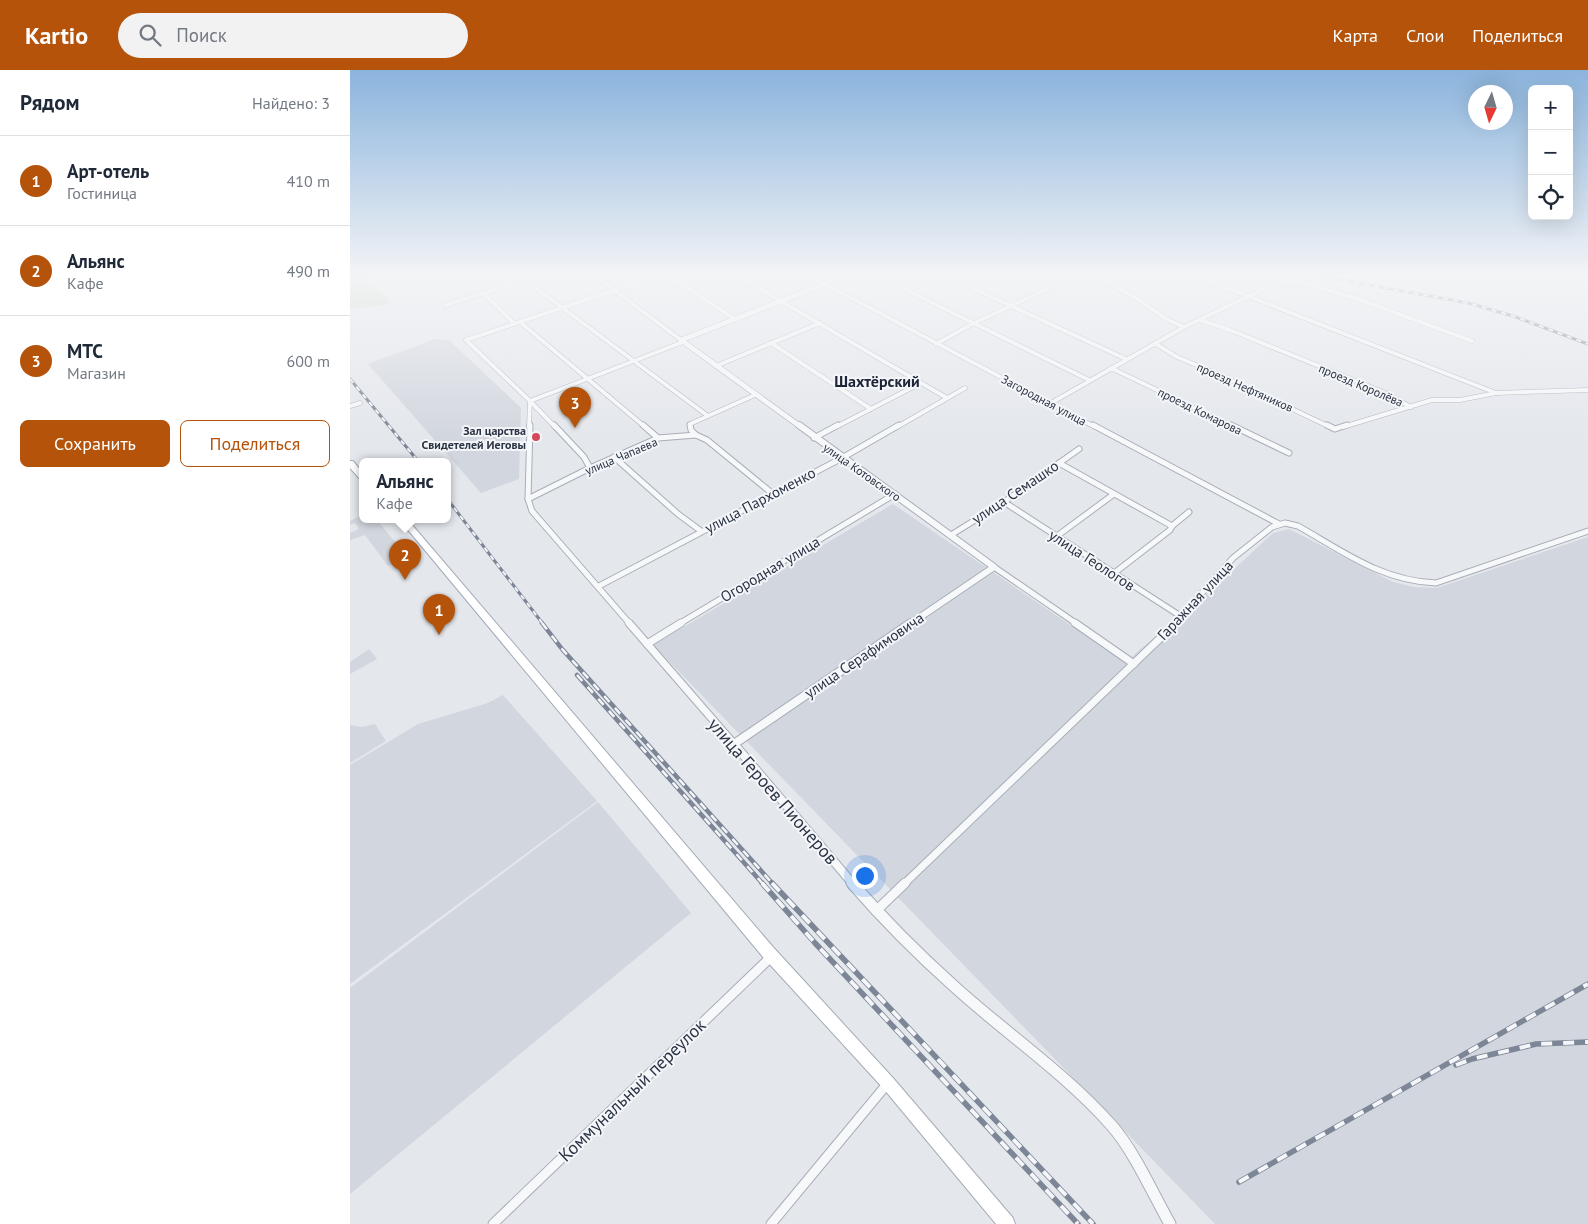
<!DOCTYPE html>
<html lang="ru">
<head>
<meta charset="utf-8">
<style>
  :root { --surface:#fff; --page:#f2f2f3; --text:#1f2937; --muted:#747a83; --line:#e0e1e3; --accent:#b45309 }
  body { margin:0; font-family:"PT Sans",sans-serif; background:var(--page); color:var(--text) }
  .controls { position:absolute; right:15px; top:15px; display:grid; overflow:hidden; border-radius:8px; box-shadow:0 5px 20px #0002 }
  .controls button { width:45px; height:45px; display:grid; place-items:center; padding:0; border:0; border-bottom:1px solid var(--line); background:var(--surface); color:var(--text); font:25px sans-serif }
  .compass { position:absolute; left:1118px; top:15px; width:45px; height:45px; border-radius:50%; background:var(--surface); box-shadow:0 5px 20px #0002; rotate:185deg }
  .you { position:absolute; left:514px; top:805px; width:18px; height:18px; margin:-12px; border:4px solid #fff; border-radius:50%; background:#1a73e8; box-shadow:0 0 0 8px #1a73e833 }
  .badge { display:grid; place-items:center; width:32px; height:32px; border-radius:50%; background:var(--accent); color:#fff; font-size:16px; font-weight:700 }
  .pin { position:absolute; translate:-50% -41px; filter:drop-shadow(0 1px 2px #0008) }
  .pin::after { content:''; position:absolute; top:26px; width:18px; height:15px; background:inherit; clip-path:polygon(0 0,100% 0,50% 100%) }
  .popup { position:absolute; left:9px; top:388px; width:92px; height:65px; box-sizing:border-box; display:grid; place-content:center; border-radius:8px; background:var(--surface); filter:drop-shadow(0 1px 4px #0005); font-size:16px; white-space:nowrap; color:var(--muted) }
  .popup b { font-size:19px; color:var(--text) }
  .popup::after { content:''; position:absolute; left:50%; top:100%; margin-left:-10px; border:10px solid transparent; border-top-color:var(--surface) }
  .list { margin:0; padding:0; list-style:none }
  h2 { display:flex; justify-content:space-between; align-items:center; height:65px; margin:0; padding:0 20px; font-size:21px }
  h2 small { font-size:16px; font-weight:400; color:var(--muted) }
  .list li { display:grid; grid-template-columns:32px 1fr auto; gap:15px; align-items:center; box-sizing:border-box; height:90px; padding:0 20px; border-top:1px solid var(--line) }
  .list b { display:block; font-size:19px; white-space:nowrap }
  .list p { margin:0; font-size:16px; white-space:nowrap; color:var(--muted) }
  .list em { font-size:16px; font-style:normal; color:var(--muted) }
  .actions { display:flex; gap:10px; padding:15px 20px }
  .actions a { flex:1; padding:11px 0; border:1px solid var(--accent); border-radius:8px; text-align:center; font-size:18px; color:var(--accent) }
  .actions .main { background:var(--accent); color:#fff }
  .icon { flex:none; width:28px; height:28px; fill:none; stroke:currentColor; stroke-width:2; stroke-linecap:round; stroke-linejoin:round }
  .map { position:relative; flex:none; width:1238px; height:1154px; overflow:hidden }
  header { display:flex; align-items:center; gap:30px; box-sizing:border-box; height:70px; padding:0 25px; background:var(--accent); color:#fff }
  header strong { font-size:24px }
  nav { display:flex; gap:28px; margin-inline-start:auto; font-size:18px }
  .search { width:350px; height:45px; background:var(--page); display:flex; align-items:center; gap:12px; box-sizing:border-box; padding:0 18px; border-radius:28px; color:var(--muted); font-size:19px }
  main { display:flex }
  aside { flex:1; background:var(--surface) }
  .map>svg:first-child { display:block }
  .built { fill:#d2d6de }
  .green { fill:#c9d6c5 }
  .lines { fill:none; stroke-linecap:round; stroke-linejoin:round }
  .minor-far3-casing { stroke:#a9aeb7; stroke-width:5 }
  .minor-far2-casing { stroke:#a9aeb7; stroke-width:7 }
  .minor-far1-casing { stroke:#a9aeb7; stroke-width:9 }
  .minor-casing { stroke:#a9aeb7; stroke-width:11 }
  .tertiary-far3-casing { stroke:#a9aeb7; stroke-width:6 }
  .tertiary-far2-casing { stroke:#a9aeb7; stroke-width:8 }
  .tertiary-far1-casing { stroke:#a9aeb7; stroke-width:10 }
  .tertiary-casing { stroke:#a9aeb7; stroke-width:13 }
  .primary-casing { stroke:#a3abb8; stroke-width:2 }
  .minor-far3 { stroke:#f7f8fa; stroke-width:4 }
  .minor-far2 { stroke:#f7f8fa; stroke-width:5 }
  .minor-far1 { stroke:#f7f8fa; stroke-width:7 }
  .minor { stroke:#f7f8fa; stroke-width:9 }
  .tertiary-far3 { stroke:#f7f8fa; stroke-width:5 }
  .tertiary-far2 { stroke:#f7f8fa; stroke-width:6 }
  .tertiary-far1 { stroke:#f7f8fa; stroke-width:8 }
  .tertiary { stroke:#f7f8fa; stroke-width:11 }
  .primary { fill:#fff; fill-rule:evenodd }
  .rail-far2-casing { stroke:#7d8696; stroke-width:3 }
  .rail-far1-casing { stroke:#7d8696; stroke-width:4.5 }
  .rail-casing { stroke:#7d8696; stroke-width:5.5 }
  .rail-far2 { stroke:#f4f6f9; stroke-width:2; stroke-dasharray:5; stroke-linecap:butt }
  .rail-far1 { stroke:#f4f6f9; stroke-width:2.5; stroke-dasharray:8; stroke-linecap:butt }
  .rail { stroke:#f4f6f9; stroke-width:4; stroke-dasharray:11; stroke-linecap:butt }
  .poi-dot { fill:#d1495b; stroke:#f4f6f9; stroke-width:2 }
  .labels { text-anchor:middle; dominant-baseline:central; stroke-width:4; stroke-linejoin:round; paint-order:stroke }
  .far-street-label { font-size:12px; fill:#2b3445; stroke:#f4f6f9 }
  .far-poi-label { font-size:12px; font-weight:bold; fill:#2b3445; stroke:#f4f6f9; text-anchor:end }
  .street-label { font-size:15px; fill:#2b3445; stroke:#f4f6f9 }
  .far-district-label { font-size:16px; font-weight:bold; fill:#1d2536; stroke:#f4f6f9 }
  .near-street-label { font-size:18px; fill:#2b3445; stroke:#f4f6f9 }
</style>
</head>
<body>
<header>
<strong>Kartio</strong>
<div class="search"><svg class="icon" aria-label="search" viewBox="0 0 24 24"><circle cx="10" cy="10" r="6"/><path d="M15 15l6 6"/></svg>Поиск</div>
<nav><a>Карта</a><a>Слои</a><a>Поделиться</a></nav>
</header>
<main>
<aside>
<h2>Рядом<small>Найдено: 3</small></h2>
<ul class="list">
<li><span class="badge">1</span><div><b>Арт-отель</b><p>Гостиница</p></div><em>410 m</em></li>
<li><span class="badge">2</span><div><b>Альянс</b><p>Кафе</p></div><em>490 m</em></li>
<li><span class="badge">3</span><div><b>МТС</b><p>Магазин</p></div><em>600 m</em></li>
</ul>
<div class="actions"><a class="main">Сохранить</a><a>Поделиться</a></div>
</aside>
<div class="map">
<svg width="1238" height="1154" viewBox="0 0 1238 1154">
  <rect width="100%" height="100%" fill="#e4e7ec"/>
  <g class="built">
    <polygon points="85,269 99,270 171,338 169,409 131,423 18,294"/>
    <polygon points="543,434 776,593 789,580 832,547 923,463 939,459 1043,512 1064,517 1087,518 1238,467 1238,1154 865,1154 303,575"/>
    <polygon points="12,445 12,449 26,449 61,491 46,498 43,493 38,496 15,465 0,470 0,463 9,459 5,453 0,455 0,451"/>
    <polygon points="19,579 27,589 0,604 0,592"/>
    <polygon points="153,625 247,731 0,914 0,695 68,654 138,633"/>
    <polygon points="25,654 36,671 0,693 0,655 12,657"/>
    <polygon points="248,732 341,843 0,1124 0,918"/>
  </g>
  <polygon class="green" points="0,205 19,205 19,210 39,229 40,232 36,235 0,239"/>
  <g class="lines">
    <g class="minor-far3-casing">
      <g id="minor-far3">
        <polyline points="163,205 172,211"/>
        <polyline points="244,205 331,270"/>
        <polyline points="317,205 385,249"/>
        <polyline points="386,205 597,328"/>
        <polyline points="458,205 745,357"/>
        <polyline points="526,205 739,310"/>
        <polyline points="594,205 776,289"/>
        <polyline points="706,205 717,210"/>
        <polyline points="745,205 789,230 818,250 834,257"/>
        <polyline points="844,205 1146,323"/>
        <polyline points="175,210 358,346"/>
        <polyline points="133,223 165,254"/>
        <polyline points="96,235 190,205"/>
        <polyline points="850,250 880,260 1033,322 1061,337"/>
        <polyline points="170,252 295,357"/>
        <polyline points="421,273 521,339"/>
        <polyline points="586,274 622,254 717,210 746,207"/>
        <polyline points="806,274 827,287 868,304 980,357"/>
        <polyline points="366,296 470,253"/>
        <polyline points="761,298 884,357"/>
        <polyline points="701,333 834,257 931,211 949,212 1008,229 1122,271"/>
        <polyline points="0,336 10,333"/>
        <polyline points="179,357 180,331 116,270 310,205"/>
        <polyline points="205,357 180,331 333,272"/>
        <polyline points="340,357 340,354 405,325"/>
        <polyline points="486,357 571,313"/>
        <polyline points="547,357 615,318"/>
        <polyline points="993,357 1082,330 1110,330 1146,323 1238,320"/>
      </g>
    </g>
    <g class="minor-far2-casing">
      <g id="minor-far2">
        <polyline points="180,355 178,429 182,441 280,554"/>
        <polyline points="204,355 234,387 240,398"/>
        <polyline points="293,355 308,368"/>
        <polyline points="743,355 929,454"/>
        <polyline points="881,355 939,383"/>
        <polyline points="977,355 985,359 997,355"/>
        <polyline points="346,365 357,370 423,424"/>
        <polyline points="464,368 488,355"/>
        <polyline points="264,387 328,444 351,461"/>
        <polyline points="709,393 822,456"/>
        <polyline points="178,429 240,398 308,368 346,365 341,360 340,355"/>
        <polyline points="654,432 832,547"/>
        <polyline points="601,465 654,432 729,379"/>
        <polyline points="707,466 764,424"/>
        <polyline points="644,497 727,554"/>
        <polyline points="763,504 820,460 822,456 839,442"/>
        <polyline points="249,516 492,388 549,355"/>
        <polyline points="329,554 545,424"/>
        <path d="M824 554 883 488 922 457 935 453 948 456C994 482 1032 511 1086 513L1238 461"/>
      </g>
    </g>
    <g class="minor-far1-casing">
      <g id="minor-far1">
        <polyline points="279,553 384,674"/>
        <polyline points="725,553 784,594"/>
        <polyline points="297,574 331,553"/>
        <polyline points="554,814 826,553"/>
      </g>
    </g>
    <g class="minor-casing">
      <g id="minor">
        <polyline points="526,841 555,813"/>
        <polyline points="143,1154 422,886"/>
        <polyline points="421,1154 538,1013"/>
      </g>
    </g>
    <g class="tertiary-far3-casing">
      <polyline id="tertiary-far3" points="451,357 331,270 498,205"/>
    </g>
    <g class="tertiary-far2-casing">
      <polyline id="tertiary-far2" points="449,355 644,497 560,554"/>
    </g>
    <g class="tertiary-far1-casing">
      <polyline id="tertiary-far1" points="503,814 384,674 561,553"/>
    </g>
    <g class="tertiary-casing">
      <path id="tertiary" d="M502 813C534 850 569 885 606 918 657 964 716 1004 762 1056 784 1081 803 1124 820 1154"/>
    </g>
    <g class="primary-casing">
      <g id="primary">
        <polygon points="0,391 3,391 12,402 12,408 9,408 0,398"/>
        <polygon points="49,449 57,449 423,877 543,1008 663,1148 665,1154 646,1154 533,1018 413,887"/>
      </g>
    </g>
    <use href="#minor-far3" class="minor-far3"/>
    <use href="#minor-far2" class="minor-far2"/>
    <use href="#minor-far1" class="minor-far1"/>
    <use href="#minor" class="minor"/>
    <use href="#tertiary-far3" class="tertiary-far3"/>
    <use href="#tertiary-far2" class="tertiary-far2"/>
    <use href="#tertiary-far1" class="tertiary-far1"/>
    <use href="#tertiary" class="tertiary"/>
    <use href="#primary" class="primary"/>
    <g class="rail-far2-casing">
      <g id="rail-far2">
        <polyline points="965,205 1118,233 1163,246 1238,274"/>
        <polyline points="0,309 68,391"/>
        <polyline points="98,430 193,554"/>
      </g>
    </g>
    <g class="rail-far1-casing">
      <g id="rail-far1">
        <polyline points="192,553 212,579 423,814"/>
        <polyline points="227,605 413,814"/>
      </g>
    </g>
    <g class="rail-casing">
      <g id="rail">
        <polyline points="412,813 465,873 728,1154"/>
        <polyline points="422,813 743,1154"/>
        <polyline points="1106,995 1122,989 1186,974 1238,972"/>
        <polyline points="889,1112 1238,914"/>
      </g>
    </g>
    <use href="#rail-far2" class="rail-far2"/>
    <use href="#rail-far1" class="rail-far1"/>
    <use href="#rail" class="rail"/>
  </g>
  <linearGradient id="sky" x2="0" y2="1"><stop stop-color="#8bb4dd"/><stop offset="0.56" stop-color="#f3f4f6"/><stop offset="1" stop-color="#f3f4f6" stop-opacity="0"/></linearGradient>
  <rect width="1238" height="367" fill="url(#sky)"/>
  <circle class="poi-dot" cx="186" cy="367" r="5"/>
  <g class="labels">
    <g class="far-street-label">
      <text transform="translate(1011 315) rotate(23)">проезд Королёва</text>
      <text transform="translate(895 317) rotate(24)">проезд Нефтяников</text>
      <text transform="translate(694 330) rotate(28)">Загородная улица</text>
      <text transform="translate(850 341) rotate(26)">проезд Комарова</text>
      <text transform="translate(271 386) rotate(-23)">улица Чапаева</text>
      <text transform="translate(512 402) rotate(35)">улица Котовского</text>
    </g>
    <g class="far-poi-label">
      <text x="176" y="360">Зал царства<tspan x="176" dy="14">Свидетелей Иеговы</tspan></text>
    </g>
    <g class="street-label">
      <text transform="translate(665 422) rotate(-34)">улица Семашко</text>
      <text transform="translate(410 430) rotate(-28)">улица Пархоменко</text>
      <text transform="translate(742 490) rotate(33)">улица Геологов</text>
      <text transform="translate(420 499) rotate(-31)">Огородная улица</text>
      <text transform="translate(845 530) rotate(-47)">Гаражная улица</text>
      <text transform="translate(514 585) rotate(-34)">улица Серафимовича</text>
    </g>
    <g class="far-district-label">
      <text x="527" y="311">Шахтёрский</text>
    </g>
    <g class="near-street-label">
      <text transform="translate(423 721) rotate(49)">улица Героев Пионеров</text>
      <text transform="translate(282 1020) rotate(-44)">Коммунальный переулок</text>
    </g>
  </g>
</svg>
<div class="controls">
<button>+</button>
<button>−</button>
<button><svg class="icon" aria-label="locate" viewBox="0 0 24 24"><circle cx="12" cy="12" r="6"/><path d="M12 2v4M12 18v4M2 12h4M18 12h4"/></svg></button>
</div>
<svg class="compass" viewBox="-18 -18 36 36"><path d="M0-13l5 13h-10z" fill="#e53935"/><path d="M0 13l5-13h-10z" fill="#747a83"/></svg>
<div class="you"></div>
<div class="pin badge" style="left:89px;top:565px">1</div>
<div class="pin badge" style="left:55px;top:510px">2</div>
<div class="popup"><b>Альянс</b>Кафе</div>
<div class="pin badge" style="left:225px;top:358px">3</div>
</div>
</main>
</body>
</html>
